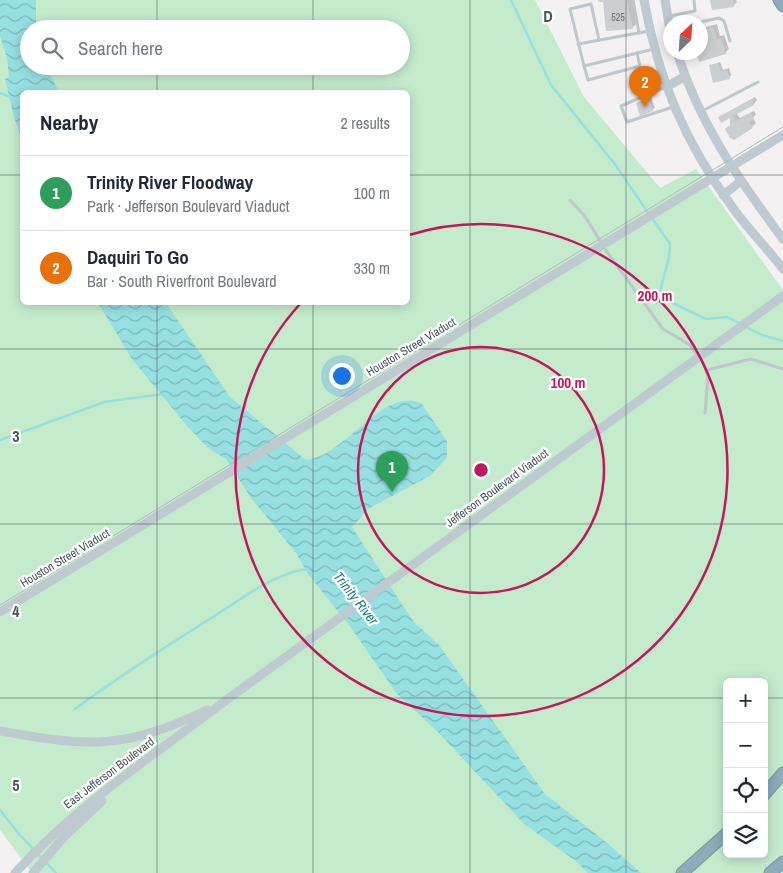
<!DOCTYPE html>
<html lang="en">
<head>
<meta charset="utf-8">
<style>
  :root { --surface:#fff; --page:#f2f2f3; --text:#1f2937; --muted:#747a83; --line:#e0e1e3; --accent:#2f91cf }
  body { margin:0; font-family:"Archivo Narrow",sans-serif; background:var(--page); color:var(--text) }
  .controls { position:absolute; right:15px; bottom:15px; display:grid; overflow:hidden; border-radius:8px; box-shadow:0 2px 12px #0003 }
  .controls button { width:45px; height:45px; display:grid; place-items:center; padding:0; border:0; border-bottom:1px solid var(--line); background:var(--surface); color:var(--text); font:25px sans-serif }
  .compass { position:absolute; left:663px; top:15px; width:45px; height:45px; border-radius:50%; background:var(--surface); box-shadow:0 2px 12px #0003; rotate:25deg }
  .you { position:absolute; left:341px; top:375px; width:18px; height:18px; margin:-12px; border:4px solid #fff; border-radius:50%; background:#1a73e8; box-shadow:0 0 0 8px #1a73e833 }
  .badge { display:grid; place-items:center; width:32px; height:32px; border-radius:50%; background:var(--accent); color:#fff; font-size:16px; font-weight:700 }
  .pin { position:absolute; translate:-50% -41px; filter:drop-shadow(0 1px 2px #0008) }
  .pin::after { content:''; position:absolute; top:26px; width:18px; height:15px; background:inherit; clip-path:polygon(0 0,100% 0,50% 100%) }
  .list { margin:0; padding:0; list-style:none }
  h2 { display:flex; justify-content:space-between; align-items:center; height:65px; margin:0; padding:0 20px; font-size:21px }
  h2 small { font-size:16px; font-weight:400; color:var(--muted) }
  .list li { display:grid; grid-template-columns:32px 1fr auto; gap:15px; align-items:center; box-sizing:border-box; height:75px; padding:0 20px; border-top:1px solid var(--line) }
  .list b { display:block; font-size:19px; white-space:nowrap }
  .list p { margin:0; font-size:16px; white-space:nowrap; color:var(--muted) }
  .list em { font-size:16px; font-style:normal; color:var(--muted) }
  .icon { flex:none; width:28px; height:28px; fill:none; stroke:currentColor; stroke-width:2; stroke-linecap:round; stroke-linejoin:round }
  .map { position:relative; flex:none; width:783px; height:873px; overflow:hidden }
  .search { position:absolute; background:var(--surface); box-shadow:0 2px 12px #0003; left:20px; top:20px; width:390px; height:55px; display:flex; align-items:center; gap:12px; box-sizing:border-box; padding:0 18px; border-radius:28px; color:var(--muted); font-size:19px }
  .panel { position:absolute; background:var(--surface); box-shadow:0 2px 12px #0003; left:20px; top:90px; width:390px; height:215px; border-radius:8px }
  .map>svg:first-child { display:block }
  .park { fill:#c5ebcd; fill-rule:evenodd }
  .water { fill:url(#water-waves) }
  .shadow { fill:#0003 }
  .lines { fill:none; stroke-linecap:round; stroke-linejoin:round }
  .stream { stroke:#97e0e2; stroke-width:2.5 }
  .building { fill:#cbcfd2 }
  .highway-casing { stroke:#7a96a5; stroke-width:13 }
  .lane { stroke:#bec7cb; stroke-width:3 }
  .secondary { stroke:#bfcad0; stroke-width:9 }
  .highway { stroke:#8eabb9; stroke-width:11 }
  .tram { stroke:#b4b7ba; stroke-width:1 }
  .secondary-bridge { stroke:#bfcad0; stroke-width:9 }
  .grid { fill:none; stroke:#4b575c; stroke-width:1; stroke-opacity:0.55 }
  .ring { fill:none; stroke:#c2185b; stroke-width:2.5 }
  .labels { text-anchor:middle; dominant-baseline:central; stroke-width:4.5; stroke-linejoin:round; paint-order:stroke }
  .number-label { font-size:10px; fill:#6b757a }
  .street-label { font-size:12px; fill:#4b575c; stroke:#fff }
  .water-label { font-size:14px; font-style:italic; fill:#1b7d80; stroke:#fff }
  .grid-label { font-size:16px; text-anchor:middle; font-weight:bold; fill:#4b575c; stroke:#fff; stroke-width:4.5; stroke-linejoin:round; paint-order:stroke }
  .centre { fill:#c2185b; stroke:#fff; stroke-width:2.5 }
  .ring-label { font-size:15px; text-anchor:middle; font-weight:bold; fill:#c2185b; stroke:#fff; stroke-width:4.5; stroke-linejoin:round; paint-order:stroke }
</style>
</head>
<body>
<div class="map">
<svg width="783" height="873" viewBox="0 0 783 873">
  <defs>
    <pattern id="water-waves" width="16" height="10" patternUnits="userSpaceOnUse" patternTransform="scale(1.25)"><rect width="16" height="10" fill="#97e0e2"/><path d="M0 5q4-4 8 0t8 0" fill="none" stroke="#7db8ba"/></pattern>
  </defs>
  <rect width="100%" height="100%" fill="#f3f1f1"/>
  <path class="park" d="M0 0H535L584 97 660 188 696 169 783 290V873H32L0 830ZM29 29H401V66H29ZM22 92H408V302H22ZM727 682H764V854H727Z"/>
  <g class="water">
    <polygon points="0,0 36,0 36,29 29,29 29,66 46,66 59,92 22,92 22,141 14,117 5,79 9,77 7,58 0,36"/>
    <path d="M98 303H166L230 397 306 460C347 456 383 384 422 404L447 441V458L431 475 368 509 352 527 413 621 439 645 545 794 606 842 641 873H588L576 861 524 824 436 730 397 694 349 625 308 574 296 553 251 498 226 459 208 448 187 426 132 359Z"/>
  </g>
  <g class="shadow">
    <polygon points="599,0 634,0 637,23 632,28 604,0"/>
    <polygon points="712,0 736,0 737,2 733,6"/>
    <polygon points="717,24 720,36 724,35 729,49 725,53 700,52 700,29"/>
    <polygon points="720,62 723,70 729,68 731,75 729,78 710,66"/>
    <polygon points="651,97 655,108 641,114 637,103"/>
    <polygon points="755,97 757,100 754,104 736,113 740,118 754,111 756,114 753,118 756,123 752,127 732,125 732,116 720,117"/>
  </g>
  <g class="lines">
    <g class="stream">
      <polyline points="511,0 551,85 614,163 649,214"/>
      <polyline points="0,93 13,98"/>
      <polyline points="652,218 670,244 669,257 657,303"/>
      <polyline points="658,302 662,298 706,319 727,317 741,324"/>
      <polyline points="746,327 762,335 783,341"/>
      <polyline points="0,440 104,402 163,394"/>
      <path d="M75 709C121 675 168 645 216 615 245 597 274 573 308 569"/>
      <polyline points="0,810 19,834 56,873"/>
    </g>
  </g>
  <g class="building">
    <polygon points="598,0 627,0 633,29 606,31 603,2 599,2"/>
    <polygon points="710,0 733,0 734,7 712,10"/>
    <polygon points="713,27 717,38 710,41 721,38 726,54 699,62 696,52 700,52 700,44 708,42 700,43 700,31"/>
    <polygon points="718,63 721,71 727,70 730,79 713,83 709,65"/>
    <polygon points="649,99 653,111 640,116 636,103"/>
    <polygon points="752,99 754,105 733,116 736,121 751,113 754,119 749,122 753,128 734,140 730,138 725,129 730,125 730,118 721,123 718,117"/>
  </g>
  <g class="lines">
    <g class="highway-casing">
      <g id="highway">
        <polyline points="779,0 783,6"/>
        <polyline points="764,795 783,773"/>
        <polyline points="682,873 727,833"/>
        <polyline points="770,873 783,862"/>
      </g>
    </g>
    <g class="lane">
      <polyline points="633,0 639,33"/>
      <polyline points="670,16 695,11 694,0"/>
      <polyline points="700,22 719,18 724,21 730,41"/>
      <polyline points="599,40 591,4 570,9 584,66 654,49"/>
      <polyline points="578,44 649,31"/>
      <polyline points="584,66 588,80 640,66 637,53"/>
      <polyline points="632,85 662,75"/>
      <polyline points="665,87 621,106 627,122 673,107"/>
      <polyline points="702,111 758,82"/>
      <polyline points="570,200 584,215 607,252 663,329 690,345 704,364 708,377 705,413"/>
      <polyline points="707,370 751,359 783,369"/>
    </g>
    <g class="secondary">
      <path d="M644 0C658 79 685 143 733 208 748 229 767 248 783 269"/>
      <polyline points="665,0 670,30"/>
      <path d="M677 52C699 123 739 180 783 239"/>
      <polyline points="666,87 684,77"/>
      <polyline points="723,195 740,182"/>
      <path d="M0 731C88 747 124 750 207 710"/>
      <path d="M15 873C76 806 154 755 225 701"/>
      <polyline points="33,873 63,838 102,801"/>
    </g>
    <use href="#highway" class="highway"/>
    <polyline class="tram" points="0,605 783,127"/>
    <g class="secondary-bridge">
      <polyline points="0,612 783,135"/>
      <polyline points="225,701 783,296"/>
    </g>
  </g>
  <path class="grid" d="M157 0V29M313 0V29M470 0V873M626 0V873M157 66V92M313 66V92M0 175H22M408 175H783M157 302V873M313 302V873M0 349H783M0 524H783M0 698H727M764 698H783"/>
  <g class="ring">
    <circle cx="481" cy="470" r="123"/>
    <path d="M409 235A246 246 0 1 1 300 304"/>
  </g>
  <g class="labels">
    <g class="number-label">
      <text x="618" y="17">525</text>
    </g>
    <g class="street-label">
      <text transform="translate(411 347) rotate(-31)">Houston Street Viaduct</text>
      <text transform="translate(497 488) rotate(-36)">Jefferson Boulevard Viaduct</text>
      <text transform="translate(65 558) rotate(-31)">Houston Street Viaduct</text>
      <text transform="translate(109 773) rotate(-37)">East Jefferson Boulevard</text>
    </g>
    <g class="water-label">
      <text transform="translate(356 598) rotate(52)">Trinity River</text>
    </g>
  </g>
  <g class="grid-label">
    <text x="548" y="22">D</text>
    <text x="16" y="442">3</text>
    <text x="16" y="617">4</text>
    <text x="16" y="791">5</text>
  </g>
  <circle cx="481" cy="470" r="8" class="centre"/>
  <g class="ring-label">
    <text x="655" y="301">200 m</text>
    <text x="568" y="388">100 m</text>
  </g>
</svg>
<div class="controls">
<button>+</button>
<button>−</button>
<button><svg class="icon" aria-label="locate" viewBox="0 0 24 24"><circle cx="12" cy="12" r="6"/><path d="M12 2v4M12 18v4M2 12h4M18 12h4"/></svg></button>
<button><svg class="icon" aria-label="layers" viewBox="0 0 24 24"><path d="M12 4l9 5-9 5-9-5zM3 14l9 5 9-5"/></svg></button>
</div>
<svg class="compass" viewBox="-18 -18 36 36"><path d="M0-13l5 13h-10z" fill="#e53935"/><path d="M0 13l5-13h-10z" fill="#747a83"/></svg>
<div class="you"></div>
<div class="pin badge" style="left:392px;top:492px;background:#2e9e5b">1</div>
<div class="pin badge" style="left:645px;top:107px;background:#e8710a">2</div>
<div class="search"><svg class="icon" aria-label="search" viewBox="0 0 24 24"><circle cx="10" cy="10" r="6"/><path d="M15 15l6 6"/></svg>Search here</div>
<section class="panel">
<h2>Nearby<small>2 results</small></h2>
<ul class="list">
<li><span class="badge" style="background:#2e9e5b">1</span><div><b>Trinity River Floodway</b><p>Park · Jefferson Boulevard Viaduct</p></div><em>100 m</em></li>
<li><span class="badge" style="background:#e8710a">2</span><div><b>Daquiri To Go</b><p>Bar · South Riverfront Boulevard</p></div><em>330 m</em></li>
</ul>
</section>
</div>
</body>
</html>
